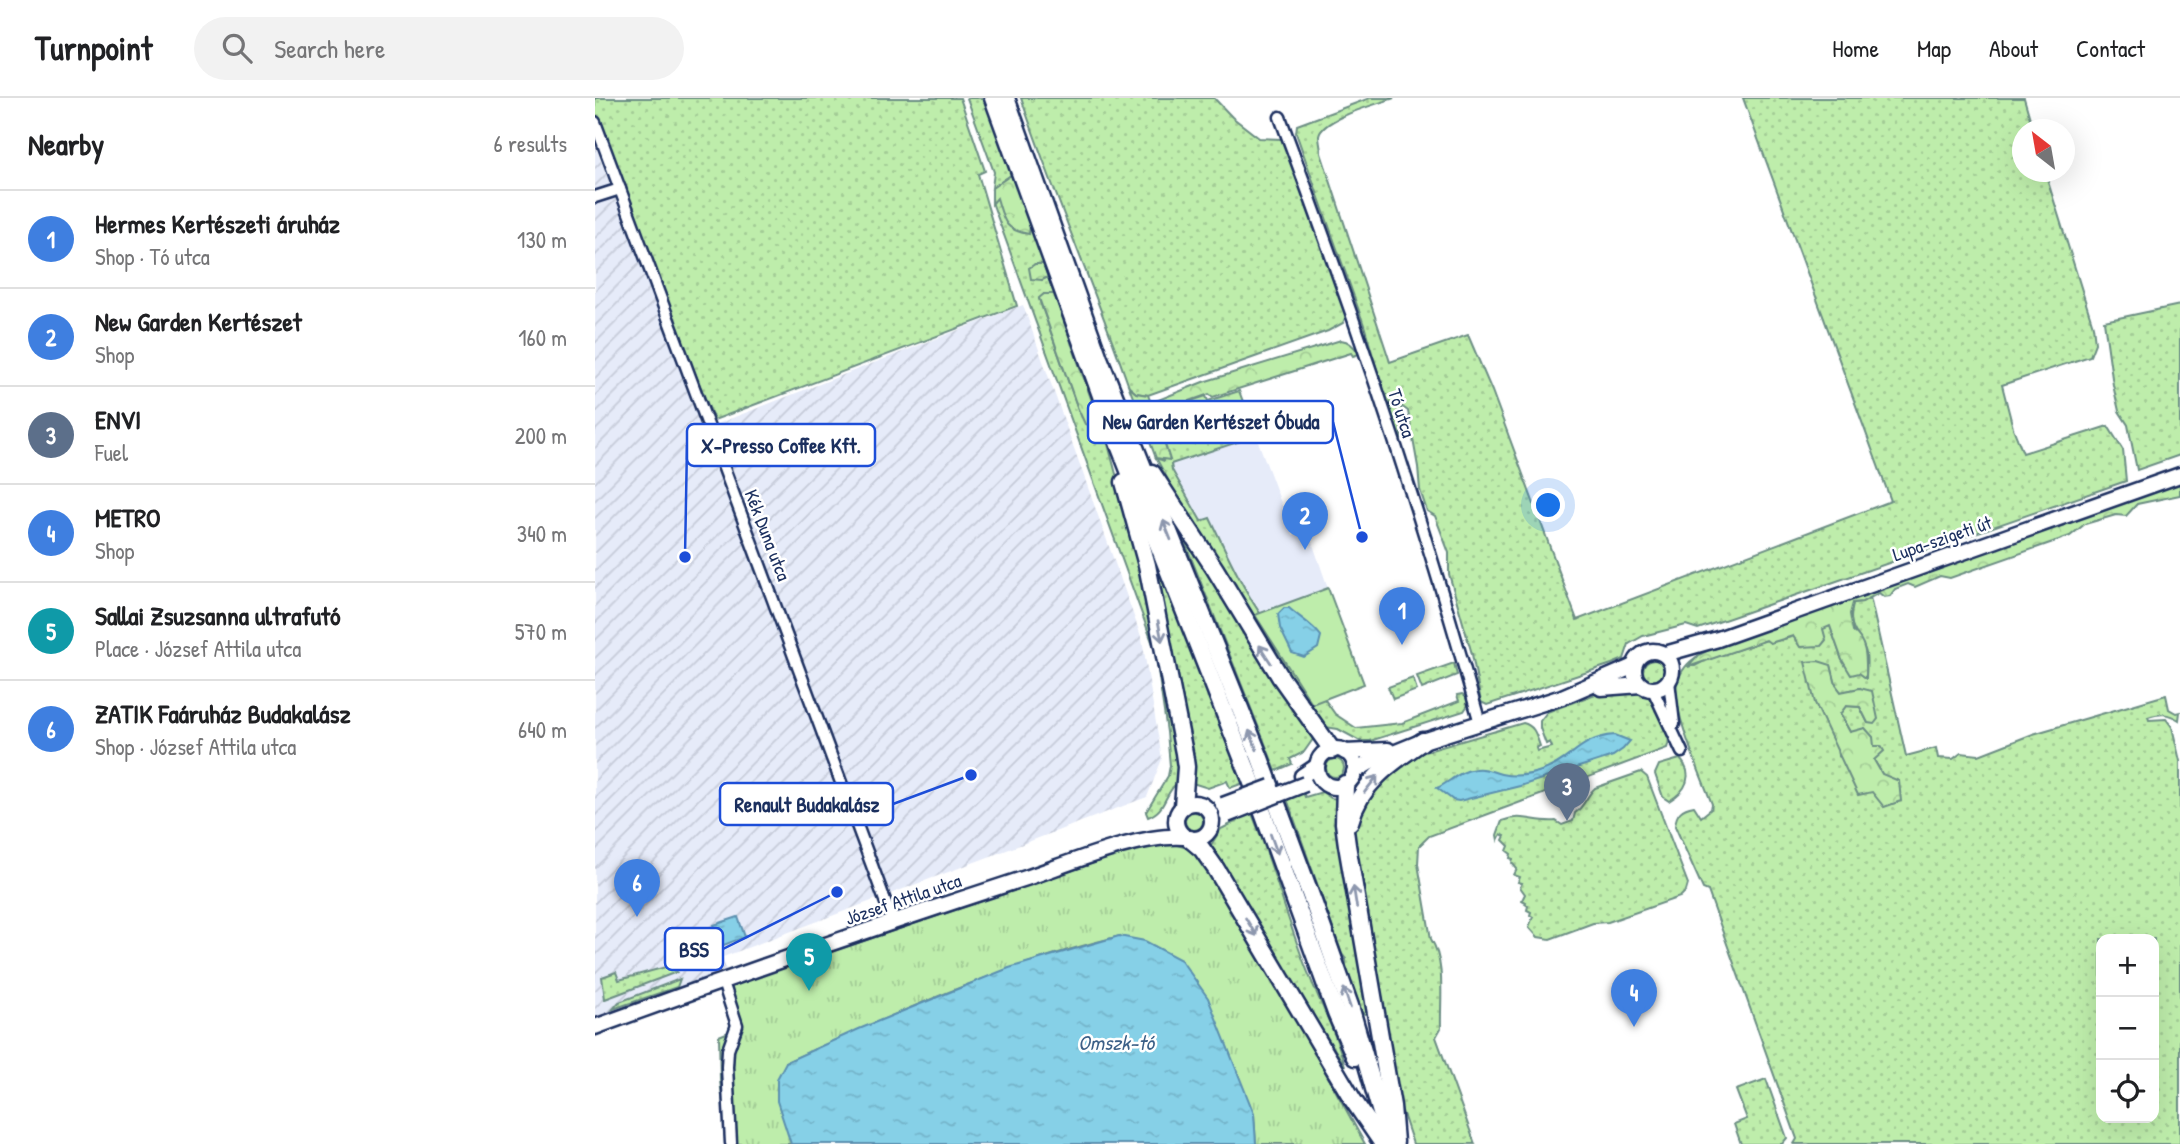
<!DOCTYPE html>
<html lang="en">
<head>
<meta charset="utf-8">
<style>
  :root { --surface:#fff; --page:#f2f2f2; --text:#202124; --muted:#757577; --line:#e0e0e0; --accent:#db2777 }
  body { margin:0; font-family:"Patrick Hand",sans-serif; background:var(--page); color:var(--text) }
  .controls { position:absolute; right:21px; bottom:21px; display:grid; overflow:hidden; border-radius:14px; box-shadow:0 7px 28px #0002 }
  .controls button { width:63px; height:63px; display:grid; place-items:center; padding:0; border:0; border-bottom:2px solid var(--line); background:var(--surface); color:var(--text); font:35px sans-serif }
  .compass { position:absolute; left:1417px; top:21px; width:63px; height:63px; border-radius:50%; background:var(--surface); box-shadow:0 7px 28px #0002; rotate:329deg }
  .you { position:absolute; left:954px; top:408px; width:24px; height:24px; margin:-18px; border:5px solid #fff; border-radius:50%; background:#1a73e8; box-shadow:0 0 0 10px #1a73e833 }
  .badge { display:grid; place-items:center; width:46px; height:46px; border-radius:50%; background:var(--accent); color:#fff; font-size:23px; font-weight:700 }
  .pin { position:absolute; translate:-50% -58px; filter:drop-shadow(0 2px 4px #0008) }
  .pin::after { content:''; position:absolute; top:37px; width:24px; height:21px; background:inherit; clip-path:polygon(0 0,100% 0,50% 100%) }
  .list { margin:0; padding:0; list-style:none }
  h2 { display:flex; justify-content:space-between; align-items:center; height:91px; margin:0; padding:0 28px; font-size:30px }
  h2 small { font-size:23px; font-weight:400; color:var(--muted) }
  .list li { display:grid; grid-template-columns:46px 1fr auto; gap:21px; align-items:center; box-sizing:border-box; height:98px; padding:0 28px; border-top:2px solid var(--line) }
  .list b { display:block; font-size:26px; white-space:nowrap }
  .list p { margin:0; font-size:23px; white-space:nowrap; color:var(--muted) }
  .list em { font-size:23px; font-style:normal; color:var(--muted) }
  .icon { flex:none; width:38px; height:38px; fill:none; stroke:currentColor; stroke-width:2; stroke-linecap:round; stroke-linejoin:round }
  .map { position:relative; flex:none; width:1585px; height:1046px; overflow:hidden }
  header { display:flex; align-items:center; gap:42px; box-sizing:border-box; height:98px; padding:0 35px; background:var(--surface); border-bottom:2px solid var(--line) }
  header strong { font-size:33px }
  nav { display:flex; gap:38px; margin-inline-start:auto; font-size:24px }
  .search { width:490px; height:63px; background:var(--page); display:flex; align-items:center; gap:18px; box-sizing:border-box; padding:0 24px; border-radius:38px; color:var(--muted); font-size:26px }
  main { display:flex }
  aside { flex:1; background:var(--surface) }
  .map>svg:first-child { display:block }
  .built { fill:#e6ebf9 }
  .industrial { fill:url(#industrial-furrows) }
  .grass { fill:url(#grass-dots); stroke:#6c8e84; stroke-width:2; fill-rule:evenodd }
  .forest { fill:url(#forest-crowns); stroke:#6c8e84; stroke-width:2 }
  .park { fill:url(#park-tufts); stroke:#6c8e84; stroke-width:2 }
  .garden { fill:#beedab; stroke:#6c8e84; stroke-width:2 }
  .water { fill:url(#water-ripples); stroke:#5b90b0; stroke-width:2 }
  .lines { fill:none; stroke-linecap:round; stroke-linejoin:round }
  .street-casing { stroke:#1b2f5e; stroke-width:15 }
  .secondary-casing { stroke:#1b2f5e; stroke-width:19 }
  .primary-casing { stroke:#1b2f5e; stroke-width:21 }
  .street { stroke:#fff; stroke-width:10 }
  .secondary { stroke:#fff; stroke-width:14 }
  .primary { stroke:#fff; stroke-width:16 }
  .secondary-bridge-casing { stroke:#1b2f5e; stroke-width:19; stroke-linecap:butt }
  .secondary-bridge { stroke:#fff; stroke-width:14 }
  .oneway { stroke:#8d97ae }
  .labels { text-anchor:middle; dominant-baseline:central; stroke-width:5; stroke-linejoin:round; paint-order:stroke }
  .street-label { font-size:19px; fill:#1b2f5e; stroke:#fff }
  .water-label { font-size:21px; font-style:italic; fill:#3b5f87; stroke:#fff }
  .leader { fill:none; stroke:#1d4ed8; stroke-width:2.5 }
  .callout-dot { fill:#1d4ed8; stroke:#fff; stroke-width:2.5 }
  .callout { fill:#fff; stroke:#1d4ed8; stroke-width:2.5 }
  .callout-label { font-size:21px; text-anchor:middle; font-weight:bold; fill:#1b2f5e }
</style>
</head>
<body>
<header>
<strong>Turnpoint</strong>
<div class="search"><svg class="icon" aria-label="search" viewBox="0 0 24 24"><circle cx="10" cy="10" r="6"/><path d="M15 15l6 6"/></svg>Search here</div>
<nav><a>Home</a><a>Map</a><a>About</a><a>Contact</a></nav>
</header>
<main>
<aside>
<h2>Nearby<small>6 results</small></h2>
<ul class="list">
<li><span class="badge" style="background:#3f7fe0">1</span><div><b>Hermes Kertészeti áruház</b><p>Shop · Tó utca</p></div><em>130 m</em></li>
<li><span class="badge" style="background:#3f7fe0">2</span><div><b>New Garden Kertészet</b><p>Shop</p></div><em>160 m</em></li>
<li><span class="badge" style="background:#5c6f8a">3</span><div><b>ENVI</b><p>Fuel</p></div><em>200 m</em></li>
<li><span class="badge" style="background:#3f7fe0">4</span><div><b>METRO</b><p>Shop</p></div><em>340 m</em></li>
<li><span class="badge" style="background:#0f9aa8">5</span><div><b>Sallai Zsuzsanna ultrafutó</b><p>Place · József Attila utca</p></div><em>570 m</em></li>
<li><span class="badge" style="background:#3f7fe0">6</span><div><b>ZATIK Faáruház Budakalász</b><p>Shop · József Attila utca</p></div><em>640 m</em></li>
</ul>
</aside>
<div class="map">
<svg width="1585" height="1046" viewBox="0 0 1585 1046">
  <defs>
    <pattern id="industrial-furrows" width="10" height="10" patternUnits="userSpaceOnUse" patternTransform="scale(1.75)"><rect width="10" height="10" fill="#e6ebf9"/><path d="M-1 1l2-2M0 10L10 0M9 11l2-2" fill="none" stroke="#c5cad8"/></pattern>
    <pattern id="grass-dots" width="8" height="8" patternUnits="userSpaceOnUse" patternTransform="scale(1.75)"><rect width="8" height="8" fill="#beedab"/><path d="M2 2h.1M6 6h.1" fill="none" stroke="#a3cc96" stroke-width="1.8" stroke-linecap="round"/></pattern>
    <pattern id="forest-crowns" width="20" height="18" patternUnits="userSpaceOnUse" patternTransform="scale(1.75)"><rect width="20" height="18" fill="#beedab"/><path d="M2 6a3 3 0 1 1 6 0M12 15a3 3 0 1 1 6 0" fill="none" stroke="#a3cc96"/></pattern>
    <pattern id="park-tufts" width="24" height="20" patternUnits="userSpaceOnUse" patternTransform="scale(1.75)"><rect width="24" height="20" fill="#beedab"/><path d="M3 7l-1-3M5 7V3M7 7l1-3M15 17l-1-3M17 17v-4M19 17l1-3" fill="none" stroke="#a3cc96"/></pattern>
    <pattern id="water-ripples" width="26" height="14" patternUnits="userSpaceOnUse" patternTransform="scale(1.75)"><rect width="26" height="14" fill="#86d0e7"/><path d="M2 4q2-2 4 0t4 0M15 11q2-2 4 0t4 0" fill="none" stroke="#73b3c9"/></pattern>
  </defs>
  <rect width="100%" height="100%" fill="#fff"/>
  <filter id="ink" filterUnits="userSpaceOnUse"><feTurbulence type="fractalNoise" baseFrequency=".0143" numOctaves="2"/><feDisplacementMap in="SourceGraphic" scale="14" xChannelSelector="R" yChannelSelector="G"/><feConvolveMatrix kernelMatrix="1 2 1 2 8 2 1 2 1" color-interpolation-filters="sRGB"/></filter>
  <g filter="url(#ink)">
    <polygon class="built" points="661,338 698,437 710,433 713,442 716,441 733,490 660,517 570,368"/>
    <polygon class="industrial" points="0,48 109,331 428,207 547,541 567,661 552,699 128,859 131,873 0,919"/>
    <g class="grass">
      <polygon points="0,0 365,0 390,73 383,76 422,208 119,322 0,29"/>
      <path d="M372 0H393L451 170 448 166H440L447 182 453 179 459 196H449L444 201 483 311 497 327 504 323 513 346 558 515 577 620 585 682C568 695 573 711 553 719L551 714 573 678 575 668 572 634 560 552 397 104 401 100 435 128 416 77 397 90 399 74Z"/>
      <path d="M426 0H619L637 19 664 40 687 41 752 216 748 225 733 233 553 297 541 295 534 289C500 192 459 97 426 0Z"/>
      <path d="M775 0H799C783 6 727 20 724 38 724 43 726 50 726 55L795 264 873 237 897 293 982 522 1296 403 1148 0H1429L1438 31 1428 32V74H1450L1498 228 1500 245 1495 258 1407 287 1418 330 1428 355 1513 328 1528 352 1531 383 1103 531 1091 527 1048 538 1034 546 1029 561 1017 566 892 607 886 604 877 556 854 476V455L840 418 832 413 825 392 823 369 813 313 806 308V341L800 334 769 227 701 35 702 27Z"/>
      <polygon points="1585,207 1585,357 1542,372 1533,327 1524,313 1518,287 1509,223"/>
      <path d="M644 293 661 338 576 366 577 372 606 423 615 420C626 443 661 521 680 531L740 616 761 630 807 625 864 603 862 597 867 596 872 600 873 607 869 613 775 643H765L743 631 730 629 721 621 606 442 561 360 569 363 560 315 611 298 613 303Z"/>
      <polygon points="591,438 723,634 709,654 695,661 697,666 681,673 589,442"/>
      <polygon points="562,465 565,465 654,683 635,690 632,683 613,690 594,684 560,468"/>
      <path d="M1275 499 1311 658 1341 650 1343 660 1358 661 1366 655 1384 657 1438 636 1571 597 1574 611 1581 615 1585 614 1584 622C1573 615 1565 615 1553 619L1554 622 1571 621 1577 629 1585 663V1046H1199L1202 1041 1113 793 1108 791 1080 728C1081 715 1087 710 1099 708L1106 719 1116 711 1117 706C1108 682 1075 608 1082 586 1086 572 1092 565 1104 557L1094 568H1100L1111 562 1172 542 1175 545 1235 528 1247 562 1271 580C1271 572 1273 559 1270 552 1261 531 1252 531 1258 505L1267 504ZM1236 567 1241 588 1246 594 1265 590 1273 625 1265 609 1251 608 1245 616 1255 634 1279 648V662L1287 676 1243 658ZM1506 841H1559V1020H1506Z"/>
      <circle cx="1059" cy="573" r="11"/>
      <polygon points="859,565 862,577 827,591 822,578"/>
      <polygon points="818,580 822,592 798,601 793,589"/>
      <path d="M1041 592C1046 596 1052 597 1056 601 1066 611 1078 637 1072 650L834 738 824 748 823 766 836 841C851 865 845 902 846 930L841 939 880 1046H818L801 995 757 741 760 720 782 682 819 657 928 625C940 628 941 637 945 648L941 650 942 653 957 649 955 644 951 646 945 630V623L952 614 1003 595Z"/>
      <path d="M1085 661C1100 677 1091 693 1074 703L1068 699 1060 676 1064 667Z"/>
      <path d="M1046 674 1052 679 1093 786 1091 793 1085 799 1013 824 998 825 955 841 943 839 934 829 938 819 935 817 936 814 932 812 933 808 930 806 931 804 927 802 930 796 925 789 927 785 923 784 925 779 919 777 922 771 917 765 918 761 915 760 916 756 912 753 914 748 908 742 910 738 906 736 903 742 902 737 907 723C928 715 940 725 961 723L967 727 978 723 980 715C989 709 992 697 1000 690Z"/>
      <polygon points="707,692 710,699 727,694 736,700 744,701 741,735 774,914 770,916 767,915 751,870 751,861 747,856 691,698"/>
      <path d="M656 713C677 763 690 816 710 867 723 901 741 933 750 968L614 750 626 731 642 723 640 718Z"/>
      <polygon points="74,868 82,874 10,901 7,879 21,874 24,882"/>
      <polygon points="85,881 82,889 18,911 24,904"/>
      <polygon points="1171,981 1192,1040 1187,1046 1146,1046 1139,1026 1152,1021 1141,992"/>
    </g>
    <g class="forest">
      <path d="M416 77 420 81 435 128 434 136C409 132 409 123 402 100L397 106V90Z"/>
      <polygon points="440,166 448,166 453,179 447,182 436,181 434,170"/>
      <polygon points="449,196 459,196 504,323 497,327 490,326 483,311 444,200"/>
      <path d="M746 242C755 243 760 249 764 256L758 258 756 255 618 299 614 296 560 315 575 362 561 360 534 289 541 295 553 297 556 305 608 284Z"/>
      <path d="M1585 380V397L1542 406 1531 418 1521 417 1490 426 1475 438 1355 480 1345 478 1320 489 1313 486 1300 491 1295 498 1289 499 1284 495 1267 504 1258 505 1255 516 1258 533C1273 544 1271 563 1271 580L1264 575 1256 577 1247 562 1235 528 1228 531 1231 542 1226 548 1205 549 1198 538 1175 545 1171 542 1093 569 1104 557 1121 548Z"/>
      <polygon points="1223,563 1236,567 1241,587 1246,594 1265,590 1277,593 1283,621 1279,626 1273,625 1265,609 1251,608 1245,616 1255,634 1270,630 1278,639 1279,648 1286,648 1289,653 1279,662 1287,676 1304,683 1306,703 1289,709 1277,694 1263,697 1220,605 1210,564"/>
    </g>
    <path class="park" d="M573 744 592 750 608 761 635 802 770 1046H661L659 1016 525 838C409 866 299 916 191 964L196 1046H133L125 983 124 938 139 932 126 891 546 749Z"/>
    <g class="garden">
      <polygon points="733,490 769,586 717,606 660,517"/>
      <circle cx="740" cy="670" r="9"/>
      <circle cx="599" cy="723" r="9"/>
    </g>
    <g class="water">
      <path d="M689 510H694C705 520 717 526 726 538L723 550 709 559 697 555 685 530 683 516Z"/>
      <path d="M1020 637 1035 643 1028 651 1018 658 925 688 864 703 858 702 842 690C855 684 864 673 880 671 890 669 897 674 906 676 920 679 936 677 949 672 979 661 983 640 1020 637Z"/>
      <polygon points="143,819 150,839 126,848 119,827"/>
      <polygon points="524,838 550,843 586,862 613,900 659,1016 661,1046 196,1046 182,1003 182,981 191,964 264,931 414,870"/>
    </g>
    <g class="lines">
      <g class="street-casing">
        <g id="street">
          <path d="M685 19C760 218 828 421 885 625"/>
          <polyline points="0,24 298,824"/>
          <polyline points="0,99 25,91"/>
          <polyline points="1074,583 1079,626"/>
          <polyline points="1058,592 1087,654"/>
          <polyline points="128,884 142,927 133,952 132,969 136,1045"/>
        </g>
      </g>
      <g class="secondary-casing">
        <g id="secondary">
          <circle cx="1058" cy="572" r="19"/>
          <polyline points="1070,556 1123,541 1585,377"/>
          <polyline points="1006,590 1046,587"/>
          <circle cx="741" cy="670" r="19"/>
          <polyline points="750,654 793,652"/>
          <polyline points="759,674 774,665 828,643 967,599 1039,568"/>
          <polyline points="707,678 722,668"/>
          <circle cx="599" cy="723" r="18"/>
          <path d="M0 929C142 877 286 827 431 780 473 766 546 735 589 739"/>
        </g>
      </g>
      <g class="primary-casing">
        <g id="primary">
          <polyline points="398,0 524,347 656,682 741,915 760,959"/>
          <polyline points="411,0 504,260 665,660 719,806 755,908 795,1046"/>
          <polyline points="557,375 620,471 686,580 737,652"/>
          <polyline points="529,384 552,467 589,655 591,669 588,708"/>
          <polyline points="750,686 749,725 752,747 797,1008 800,1044"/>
          <path d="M755 724C765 685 797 664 828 643"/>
          <polyline points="595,741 607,751 621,771 758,1002 788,1046"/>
        </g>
      </g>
      <use href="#street" class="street"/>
      <use href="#secondary" class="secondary"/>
      <use href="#primary" class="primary"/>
      <g class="secondary-bridge-casing">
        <g id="secondary-bridge">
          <polyline points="628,707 676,689"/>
          <polyline points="632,717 710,686"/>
        </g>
      </g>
      <use href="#secondary-bridge" class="secondary-bridge"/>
    </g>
    <defs><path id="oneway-shaft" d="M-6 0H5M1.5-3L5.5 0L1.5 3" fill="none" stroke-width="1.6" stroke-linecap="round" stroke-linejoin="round" transform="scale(1.75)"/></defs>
    <g class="oneway">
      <use href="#oneway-shaft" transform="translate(572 432) rotate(-112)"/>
      <use href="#oneway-shaft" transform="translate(565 533) rotate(79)"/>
      <use href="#oneway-shaft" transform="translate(670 556) rotate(-123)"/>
      <use href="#oneway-shaft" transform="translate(658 642) rotate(-112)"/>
      <use href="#oneway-shaft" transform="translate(776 686) rotate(-52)"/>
      <use href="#oneway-shaft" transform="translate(679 746) rotate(70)"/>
      <use href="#oneway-shaft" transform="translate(760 799) rotate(-99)"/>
      <use href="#oneway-shaft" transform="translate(656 829) rotate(59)"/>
      <use href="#oneway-shaft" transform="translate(752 900) rotate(-109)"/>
    </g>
  </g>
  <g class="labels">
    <g class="street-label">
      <text transform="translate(807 315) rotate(72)">Tó utca</text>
      <text transform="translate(173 437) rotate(69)">Kék Duna utca</text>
      <text transform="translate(1347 440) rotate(-19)">Lupa-szigeti út</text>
      <text transform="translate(308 801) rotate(-19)">József Attila utca</text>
    </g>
    <g class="water-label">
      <text x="521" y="944">Omszk-tó</text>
    </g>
  </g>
  <path class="leader" d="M767 439L738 324M90 459L92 347M376 677L298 706M242 794L128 851"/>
  <g class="callout-dot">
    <circle cx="767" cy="439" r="7"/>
    <circle cx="90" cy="459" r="7"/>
    <circle cx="376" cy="677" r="7"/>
    <circle cx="242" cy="794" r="7"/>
  </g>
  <g class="callout">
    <rect x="493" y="303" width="245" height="42" rx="7"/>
    <rect x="92" y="326" width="188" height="42" rx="7"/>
    <rect x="125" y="685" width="173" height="42" rx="7"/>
    <rect x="70" y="830" width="58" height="42" rx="7"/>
  </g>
  <g class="callout-label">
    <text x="616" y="331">New Garden Kertészet Óbuda</text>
    <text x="186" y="355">X-Presso Coffee Kft.</text>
    <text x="212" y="714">Renault Budakalász</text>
    <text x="99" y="859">BSS</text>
  </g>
</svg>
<div class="controls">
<button>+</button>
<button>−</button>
<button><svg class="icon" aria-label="locate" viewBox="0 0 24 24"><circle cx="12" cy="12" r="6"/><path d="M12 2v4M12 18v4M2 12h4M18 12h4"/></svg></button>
</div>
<svg class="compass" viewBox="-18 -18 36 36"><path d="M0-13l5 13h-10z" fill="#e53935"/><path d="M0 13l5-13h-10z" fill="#757577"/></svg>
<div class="you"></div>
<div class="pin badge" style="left:807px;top:547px;background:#3f7fe0">1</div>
<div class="pin badge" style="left:710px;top:452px;background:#3f7fe0">2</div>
<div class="pin badge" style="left:972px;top:723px;background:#5c6f8a">3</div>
<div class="pin badge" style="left:1039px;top:929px;background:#3f7fe0">4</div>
<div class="pin badge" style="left:214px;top:893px;background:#0f9aa8">5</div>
<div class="pin badge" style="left:42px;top:819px;background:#3f7fe0">6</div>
</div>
</main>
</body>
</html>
